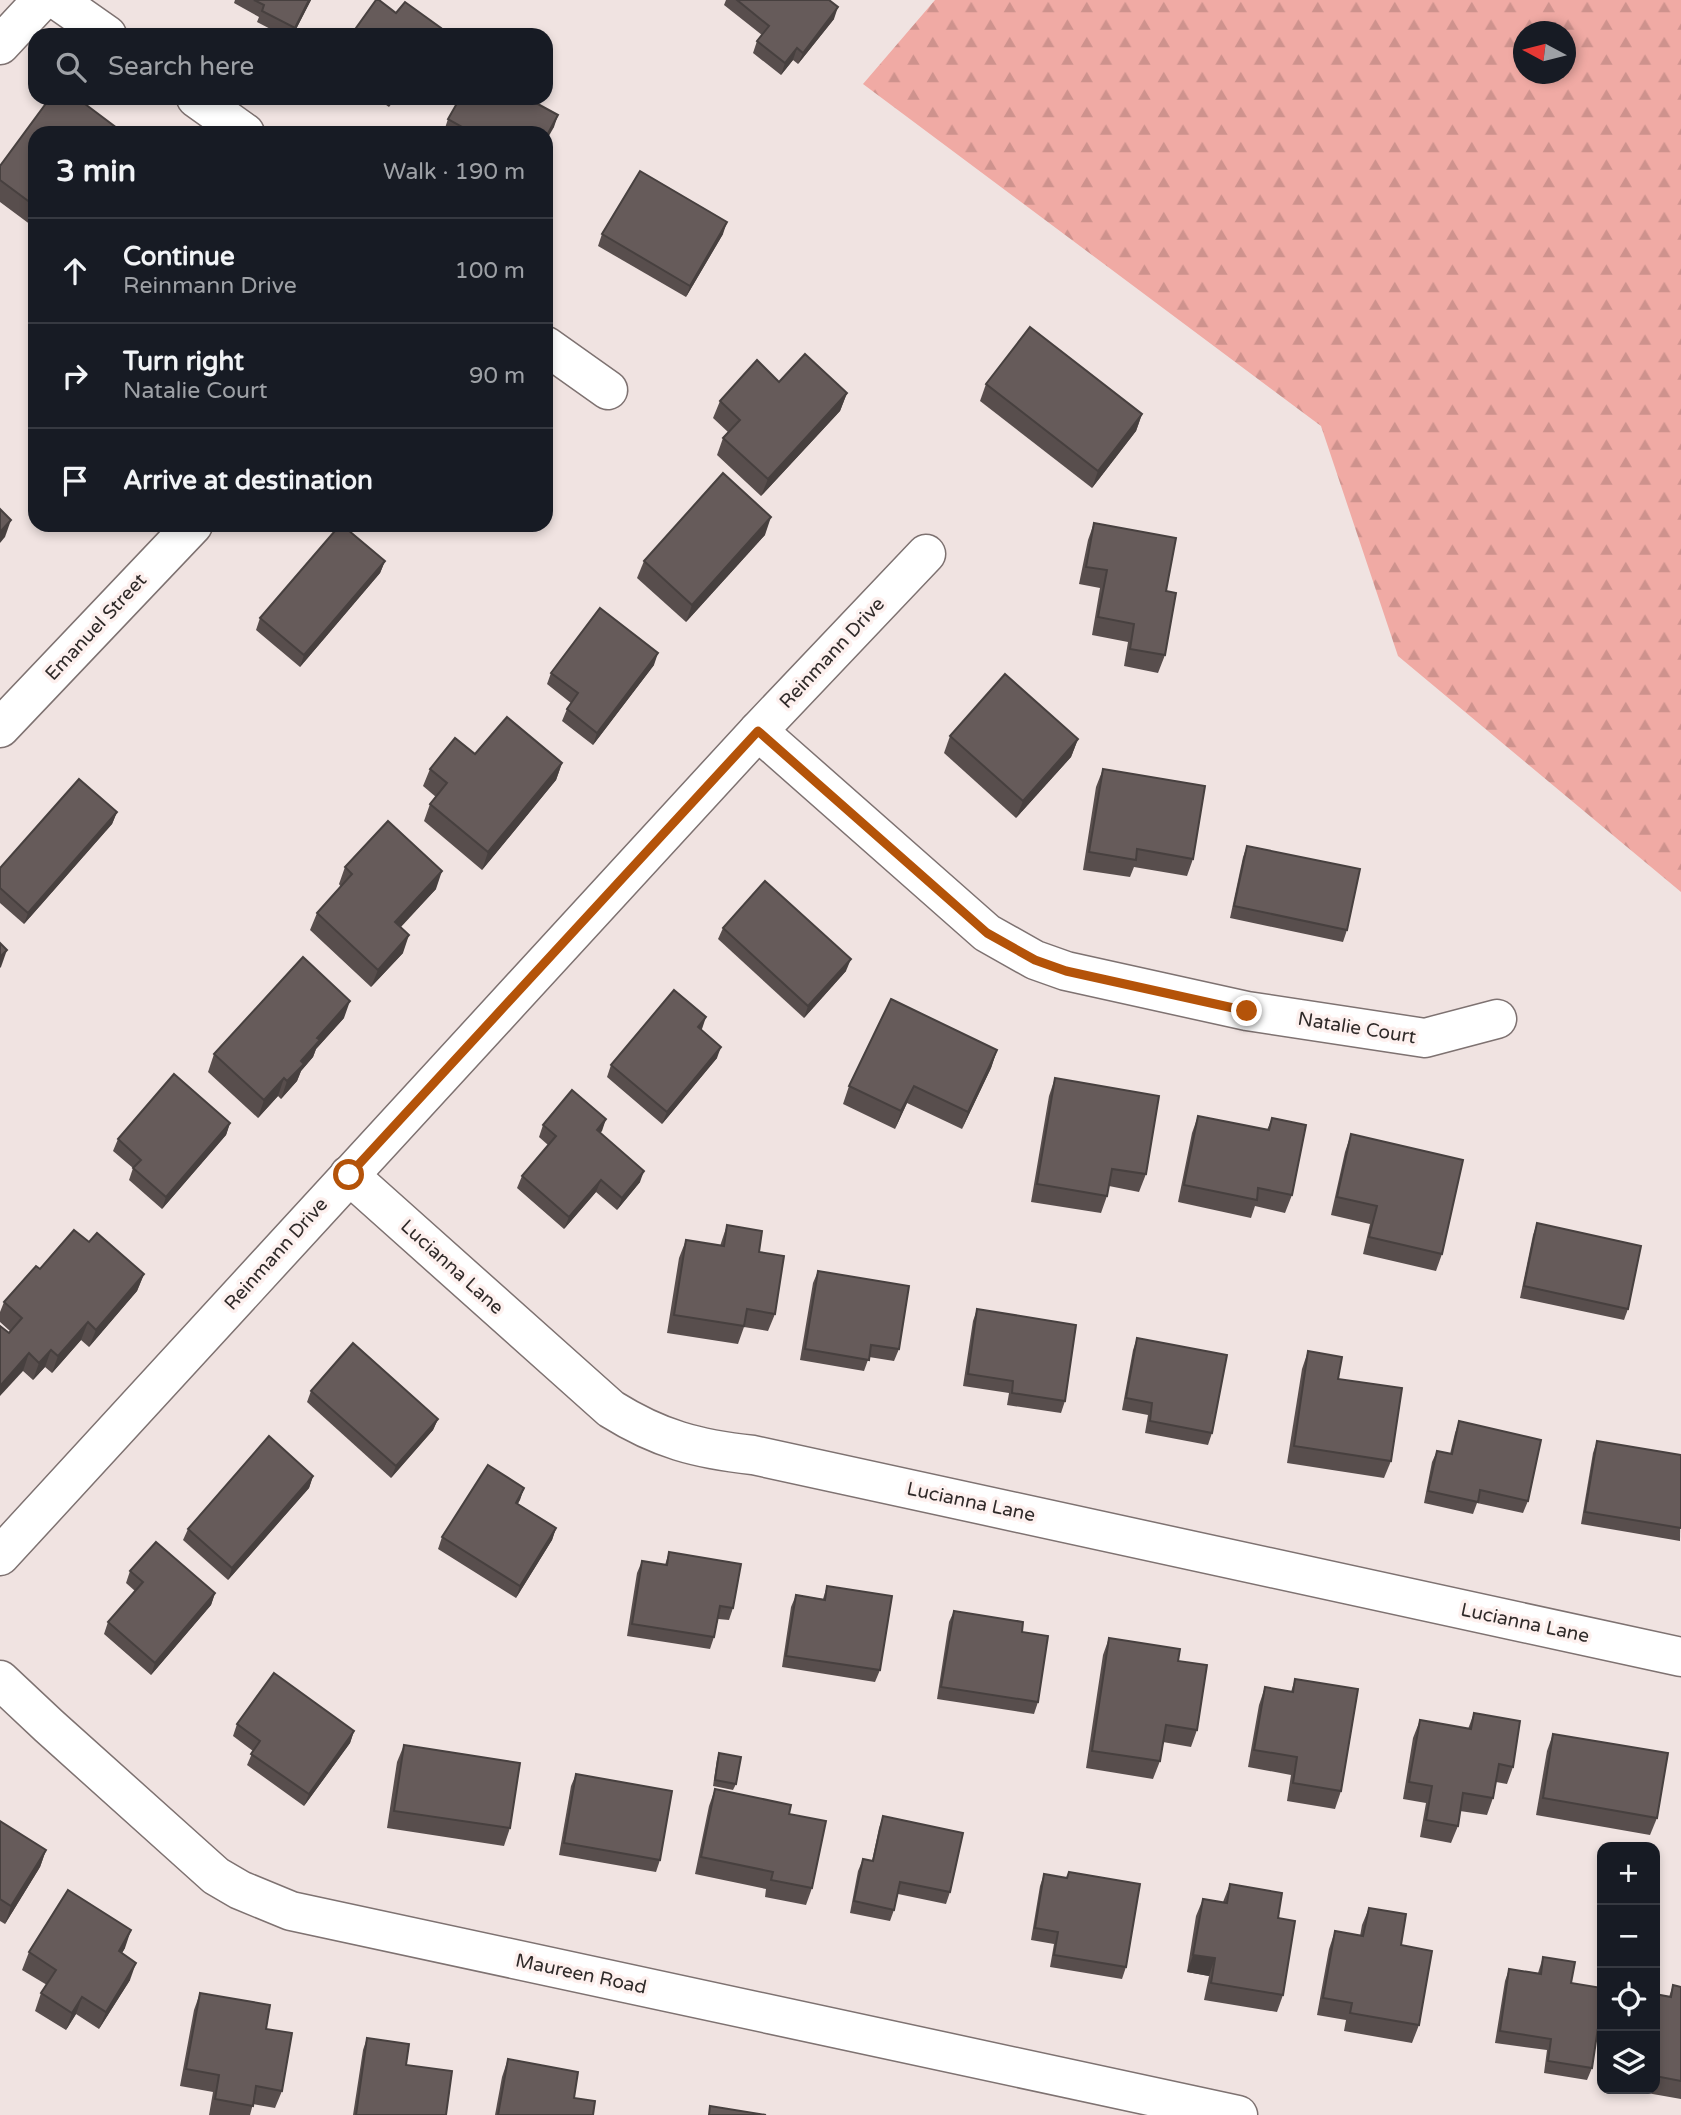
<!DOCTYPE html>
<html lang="en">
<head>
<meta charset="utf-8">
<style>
  :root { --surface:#171b24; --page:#20242c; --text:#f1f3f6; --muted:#9ea1a6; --line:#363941 }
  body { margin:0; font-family:"Varela Round",sans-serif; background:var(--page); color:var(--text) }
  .controls { position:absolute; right:21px; bottom:21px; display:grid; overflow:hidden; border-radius:14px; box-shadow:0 4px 10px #0003 }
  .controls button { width:63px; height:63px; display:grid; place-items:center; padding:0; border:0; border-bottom:2px solid var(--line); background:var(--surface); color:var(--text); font:35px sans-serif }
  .compass { position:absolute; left:1513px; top:21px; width:63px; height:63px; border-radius:50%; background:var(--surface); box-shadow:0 4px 10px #0003; rotate:277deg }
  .stop { position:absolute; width:21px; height:21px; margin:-16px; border:5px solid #b45309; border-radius:50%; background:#fff }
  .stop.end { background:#b45309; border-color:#fff; box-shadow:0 2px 7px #0008 }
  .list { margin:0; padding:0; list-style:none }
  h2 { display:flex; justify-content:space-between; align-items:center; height:91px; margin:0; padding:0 28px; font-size:30px }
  h2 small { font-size:23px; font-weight:400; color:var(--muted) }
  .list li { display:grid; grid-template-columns:46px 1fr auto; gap:21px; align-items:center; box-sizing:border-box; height:105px; padding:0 28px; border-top:2px solid var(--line) }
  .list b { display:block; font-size:26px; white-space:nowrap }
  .list p { margin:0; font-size:23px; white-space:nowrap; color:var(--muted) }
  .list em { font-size:23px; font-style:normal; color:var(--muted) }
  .icon { flex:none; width:38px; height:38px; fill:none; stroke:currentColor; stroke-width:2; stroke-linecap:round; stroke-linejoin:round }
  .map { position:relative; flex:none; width:1681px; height:2115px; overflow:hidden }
  .search { position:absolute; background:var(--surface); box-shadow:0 4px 10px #0003; left:28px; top:28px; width:525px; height:77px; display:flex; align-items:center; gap:18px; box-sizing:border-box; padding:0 24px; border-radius:21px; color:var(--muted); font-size:26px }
  .panel { position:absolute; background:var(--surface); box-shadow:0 4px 10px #0003; left:28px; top:126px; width:525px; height:406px; border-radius:21px }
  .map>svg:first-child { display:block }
  .forest { fill:url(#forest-firs); fill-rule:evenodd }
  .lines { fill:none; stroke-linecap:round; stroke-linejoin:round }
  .minor-casing { stroke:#7e7271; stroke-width:41 }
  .minor { stroke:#fff; stroke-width:38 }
  .wall { fill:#584e4d }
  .shaded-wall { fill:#47403f }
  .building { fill:#665b5a; stroke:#47403f; stroke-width:2 }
  .route { stroke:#b45309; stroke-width:9 }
  .labels { text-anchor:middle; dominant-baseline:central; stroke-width:7; stroke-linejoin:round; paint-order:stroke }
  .street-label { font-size:19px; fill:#2f2a29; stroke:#fdf0ee }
</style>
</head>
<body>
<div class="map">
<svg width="1681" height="2115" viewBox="0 0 1681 2115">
  <defs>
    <pattern id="forest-firs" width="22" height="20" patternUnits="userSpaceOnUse" patternTransform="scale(1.75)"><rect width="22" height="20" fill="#f0aaa4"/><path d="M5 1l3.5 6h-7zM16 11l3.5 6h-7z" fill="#ce928d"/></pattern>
  </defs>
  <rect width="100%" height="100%" fill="#f0e3e1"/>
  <path class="forest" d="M935 0H1681V892L1398 656 1321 426 863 84ZM1524 32H1566V74H1524Z"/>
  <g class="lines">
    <g class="minor-casing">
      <g id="minor">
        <polyline points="57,0 107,35"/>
        <polyline points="0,45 42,0"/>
        <polyline points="196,98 245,133"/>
        <polyline points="546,346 608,390"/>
        <polyline points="0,728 193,525"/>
        <polyline points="758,731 987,933 1035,960 1066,971 1247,1011 1425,1038 1497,1019"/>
        <path d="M349 1175 611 1409C659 1439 697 1449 753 1455L1681 1657"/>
        <polyline points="0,1556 758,731 926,554"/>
        <polyline points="0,1680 49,1726 216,1876 240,1890 291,1911 1238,2115"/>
      </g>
    </g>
    <use href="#minor" class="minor"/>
  </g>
  <g class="wall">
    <polygon points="235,0 311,0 293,35 282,35 257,22 259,17 234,3"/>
    <polygon points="726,0 829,0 834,19 798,64 793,60 781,75 753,53 757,41 762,35 724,5"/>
    <polygon points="50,98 77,98 121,131 121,133 35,133 35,228 0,202 0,166"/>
    <polygon points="376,98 396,98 389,107"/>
    <polygon points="448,119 554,127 546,133 447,133 444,131"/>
    <polygon points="602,234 723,234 686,297 598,246"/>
    <polygon points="779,382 847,393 840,411 761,496 717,455 723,438 728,432 713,418 720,401"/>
    <polygon points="986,384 1142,414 1136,431 1092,488 980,401"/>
    <polygon points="35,418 35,432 31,428"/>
    <polygon points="1094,523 1166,591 1165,655 1158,673 1124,666 1128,642 1092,635 1100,588 1079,584 1088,540"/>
    <polygon points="415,525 430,525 424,532"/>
    <polygon points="765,535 686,622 637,578 644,561"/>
    <polygon points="385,561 380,573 300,667 256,630 260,618"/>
    <polygon points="654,665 593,745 562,721 567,709 571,703 547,684 551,673"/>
    <polygon points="950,736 1078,739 1071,757 1016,818 944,753"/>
    <polygon points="475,754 562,763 556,780 482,870 424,821 430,804 436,797 423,786 430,769"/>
    <polygon points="1103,769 1193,859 1187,876 1134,867 1130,877 1083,870 1096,787"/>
    <polygon points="117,812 112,824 24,924 0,903 0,868"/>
    <polygon points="1247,846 1347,930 1343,942 1230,918 1243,857"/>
    <polygon points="345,867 436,889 400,927 403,953 371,987 310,930 317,913 341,887 339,884"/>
    <polygon points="723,928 846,971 804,1018 718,939"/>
    <polygon points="344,1018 316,1049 313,1057 301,1071 297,1081 281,1099 278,1096 258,1118 208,1072 214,1054"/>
    <polygon points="702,1029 701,1030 717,1058 662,1124 607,1077 611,1065"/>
    <polygon points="997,1050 991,1068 962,1129 907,1103 895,1129 843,1104 849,1086"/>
    <polygon points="1055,1078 1146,1174 1139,1192 1109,1186 1107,1196 1101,1213 1031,1202 1049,1096"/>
    <polygon points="1198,1116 1267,1130 1272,1118 1292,1195 1285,1213 1255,1206 1251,1218 1178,1202 1192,1133"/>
    <polygon points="606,1119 600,1133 640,1182 617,1210 596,1192 564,1229 517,1188 522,1176 548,1145 539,1137 543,1125"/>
    <polygon points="230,1123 226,1135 162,1209 129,1180 133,1168 113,1151 118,1139"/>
    <polygon points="1351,1134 1442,1254 1436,1271 1363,1254 1370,1224 1331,1215 1345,1152"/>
    <polygon points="1537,1223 1628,1309 1624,1320 1520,1298 1533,1235"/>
    <polygon points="727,1225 759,1252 775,1314 768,1331 744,1327 738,1344 667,1333 679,1258 686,1240 720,1246"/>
    <polygon points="89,1242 144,1274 137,1291 89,1347 81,1340 52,1373 45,1367 33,1380 23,1371 10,1331 0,1322 0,1312 4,1302 40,1269"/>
    <polygon points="818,1271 899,1349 894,1361 869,1357 864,1371 800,1360 813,1283"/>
    <polygon points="977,1309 1065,1401 1061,1413 1007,1405 1009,1393 963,1386 973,1321"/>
    <polygon points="1137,1338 1212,1433 1208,1445 1145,1433 1148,1415 1122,1410 1133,1350"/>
    <polygon points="1308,1351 1338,1379 1391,1461 1384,1478 1287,1463 1302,1369"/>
    <polygon points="311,1391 438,1419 433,1430 391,1478 307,1402"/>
    <polygon points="1459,1421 1528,1501 1523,1513 1477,1503 1473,1514 1424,1503 1432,1462 1437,1451 1450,1454 1455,1433"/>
    <polygon points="1597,1441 1681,1455 1680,1541 1581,1524 1593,1453"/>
    <polygon points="313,1476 309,1488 228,1580 183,1540 188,1529"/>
    <polygon points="524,1488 518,1504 556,1528 552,1540 516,1598 438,1549 442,1537"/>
    <polygon points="669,1552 733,1608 729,1620 718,1619 714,1637 710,1649 627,1636 637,1573 642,1561 665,1565"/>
    <polygon points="130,1571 215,1593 211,1605 151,1675 104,1634 108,1622 135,1591 126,1583"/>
    <polygon points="827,1586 880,1670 875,1682 782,1667 791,1607 796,1595 823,1599"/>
    <polygon points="954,1611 1022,1632 1038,1702 1034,1714 937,1699 949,1622"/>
    <polygon points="1109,1638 1178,1661 1197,1730 1191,1747 1163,1742 1160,1761 1153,1779 1086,1768 1103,1655"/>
    <polygon points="1295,1679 1341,1791 1335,1809 1287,1801 1291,1775 1248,1767 1259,1705 1265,1687 1291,1692"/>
    <polygon points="1474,1713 1513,1767 1507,1784 1496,1782 1493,1798 1487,1815 1460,1811 1458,1826 1451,1843 1420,1837 1426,1803 1403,1799 1413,1738 1420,1720 1468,1729"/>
    <polygon points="237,1724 354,1731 350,1743 304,1806 247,1765 253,1751 233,1736"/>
    <polygon points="1553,1734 1657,1818 1650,1835 1536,1815 1547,1751"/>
    <polygon points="404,1745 510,1828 504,1846 387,1828 397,1762"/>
    <polygon points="719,1753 736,1784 733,1790 713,1786 717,1759"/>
    <polygon points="576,1774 660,1860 656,1872 559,1855 571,1786"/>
    <polygon points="715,1789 789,1814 812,1888 806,1905 765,1897 766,1889 695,1874 709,1806"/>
    <polygon points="883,1816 950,1892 946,1904 898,1894 894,1910 890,1921 850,1913 858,1871 863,1859 872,1861 879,1828"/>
    <polygon points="0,1821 46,1850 40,1867 5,1924 0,1921"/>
    <polygon points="1069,1872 1126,1967 1122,1979 1050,1967 1054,1944 1031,1940 1040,1886 1044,1874 1067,1878"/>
    <polygon points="1230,1884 1278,1918 1283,1995 1277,2012 1204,2000 1209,1976 1187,1972 1196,1916 1203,1899 1223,1902"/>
    <polygon points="1369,1908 1401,1945 1419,2025 1412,2043 1344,2031 1346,2020 1317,2015 1329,1949 1335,1931 1360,1936 1362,1925"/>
    <polygon points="125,1948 122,1953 130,1980 99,2029 76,2014 66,2030 35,2011 41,1993 47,1985 22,1970 29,1952"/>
    <polygon points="1543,1957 1571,1983 1592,2068 1587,2080 1544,2073 1547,2050 1495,2043 1505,1981 1509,1969 1538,1973"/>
    <polygon points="1673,1985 1681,1987 1681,2099 1647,2093 1648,2089 1655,2089 1655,1994 1669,1997"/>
    <polygon points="200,1993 266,2029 282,2091 275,2108 253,2104 250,2115 209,2115 213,2092 180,2086 194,2010"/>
    <polygon points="367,2038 406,2065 446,2115 353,2115 363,2050"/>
    <polygon points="508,2059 574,2098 593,2115 495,2115 502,2077"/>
  </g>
  <g class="shaded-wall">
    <polygon points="309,0 311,0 293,35 295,28"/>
    <polygon points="838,7 834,19 798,64 803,53"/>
    <polygon points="797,48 793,60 781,75 785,63"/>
    <polygon points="558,115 554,127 546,141 546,137"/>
    <polygon points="727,222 723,234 686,297 690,286"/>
    <polygon points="847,393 840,411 761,496 768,479"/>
    <polygon points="1142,414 1136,431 1092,488 1098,471"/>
    <polygon points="771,517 765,535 686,622 692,605"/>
    <polygon points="11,520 5,537 0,543 0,532"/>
    <polygon points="385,561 380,573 300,667 304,655"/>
    <polygon points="658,653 654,665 593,745 597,733"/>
    <polygon points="1078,739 1071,757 1016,818 1023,801"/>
    <polygon points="562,763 556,780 482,870 488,852"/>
    <polygon points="117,812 112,824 24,924 28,913"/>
    <polygon points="442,871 436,889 389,940 395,922"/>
    <polygon points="409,935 403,953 371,987 378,970"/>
    <polygon points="7,950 1,967 0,968 0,957"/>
    <polygon points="851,959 846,971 804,1018 808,1006"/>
    <polygon points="350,1001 344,1018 316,1049 313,1057 301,1071 297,1081 281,1099 287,1081 317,1038"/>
    <polygon points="706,1017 702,1029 693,1039 698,1027"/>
    <polygon points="721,1047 717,1058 662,1124 667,1112"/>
    <polygon points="997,1050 991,1068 962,1129 968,1112"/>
    <polygon points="284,1078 278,1096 258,1118 264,1100"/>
    <polygon points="914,1086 907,1103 895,1129 901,1111"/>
    <polygon points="606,1119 602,1131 593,1142 597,1130"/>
    <polygon points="230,1123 226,1135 162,1209 166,1197"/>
    <polygon points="644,1171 640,1182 617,1210 622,1198"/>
    <polygon points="601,1180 596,1192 564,1229 569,1217"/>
    <polygon points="144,1274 137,1291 89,1347 96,1330"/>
    <polygon points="88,1322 81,1340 52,1373 58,1356"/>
    <polygon points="51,1350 45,1367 33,1380 39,1363"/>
    <polygon points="29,1353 23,1371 0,1396 0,1386"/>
    <polygon points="438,1419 433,1430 391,1478 396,1466"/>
    <polygon points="313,1476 309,1488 228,1580 232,1568"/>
    <polygon points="524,1488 520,1500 511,1514 516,1503"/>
    <polygon points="556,1528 552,1540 516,1598 520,1586"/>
    <polygon points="215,1593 211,1605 151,1675 155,1663"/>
    <polygon points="354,1731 350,1743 304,1806 309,1794"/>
    <polygon points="46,1850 40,1867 5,1924 11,1906"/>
    <polygon points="131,1930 125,1948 112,1969 119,1951"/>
    <polygon points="1193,1955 1215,1958 1209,1976 1187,1972"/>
    <polygon points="136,1963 130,1980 99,2029 106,2012"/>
    <polygon points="82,1997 76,2014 66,2030 72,2013"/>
  </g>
  <g class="building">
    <polygon points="254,0 309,0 295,28 262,11 264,5"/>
    <polygon points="376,0 379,0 396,13 405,2 441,28 436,35 351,35"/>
    <polygon points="737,0 829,0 838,7 803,53 797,48 785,63 757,41 769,26"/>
    <polygon points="50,98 77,98 121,131 120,133 35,133 35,206 0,180 0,166"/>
    <polygon points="460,98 527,98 558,115 546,137 546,133 473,133 448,119"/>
    <polygon points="640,171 727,222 690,286 602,234"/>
    <polygon points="1030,327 1142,414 1098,471 986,384"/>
    <polygon points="805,354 847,393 768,479 723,438 740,420 720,401 757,360 779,382"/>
    <polygon points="723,473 771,517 692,605 644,561"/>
    <polygon points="0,509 11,520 0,532"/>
    <polygon points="1094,523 1176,538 1166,591 1176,593 1165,655 1130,649 1134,624 1098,617 1107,570 1086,567"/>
    <polygon points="340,525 342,525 385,561 304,655 260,618"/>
    <polygon points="600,608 658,653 597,733 567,709 578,693 551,673"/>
    <polygon points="1005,674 1078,739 1023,801 950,736"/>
    <polygon points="507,717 562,763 488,852 430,804 447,783 430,769 455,738 475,754"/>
    <polygon points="1103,769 1205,786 1193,859 1137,849 1136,860 1089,852"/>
    <polygon points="79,779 117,812 28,913 0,888 0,868"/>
    <polygon points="388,821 442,871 395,922 409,935 378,970 317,913 352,874 345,867"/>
    <polygon points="1247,846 1360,869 1347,930 1234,906"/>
    <polygon points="765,881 851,959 808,1006 723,928"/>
    <polygon points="0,943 7,950 0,957"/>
    <polygon points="303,957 350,1001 317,1038 320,1040 301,1061 304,1064 287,1081 284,1078 264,1100 214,1054"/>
    <polygon points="674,990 706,1017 698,1027 721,1047 667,1112 611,1065"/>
    <polygon points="891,999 997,1050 968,1112 914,1086 901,1111 849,1086"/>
    <polygon points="174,1074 230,1123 166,1197 133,1168 141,1160 118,1139"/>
    <polygon points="1055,1078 1159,1096 1146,1174 1112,1169 1107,1196 1037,1184"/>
    <polygon points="572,1090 606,1119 597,1130 644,1171 622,1198 601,1180 569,1217 522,1176 556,1136 543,1125"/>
    <polygon points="1198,1116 1269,1130 1272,1118 1306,1125 1292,1195 1258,1188 1257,1200 1184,1185"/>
    <polygon points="1351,1134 1463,1160 1442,1254 1369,1237 1377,1206 1337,1197"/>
    <polygon points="1537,1223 1641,1246 1628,1309 1524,1286"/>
    <polygon points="727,1225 762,1231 759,1252 784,1256 775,1314 747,1309 744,1326 674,1315 686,1240 724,1246"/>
    <polygon points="74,1230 89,1242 97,1233 144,1274 96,1330 88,1322 58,1356 51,1350 39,1363 29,1353 0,1386 0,1326 9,1333 22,1318 4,1302 36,1266 40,1269"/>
    <polygon points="818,1271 909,1286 899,1349 871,1345 869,1360 805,1349"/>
    <polygon points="977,1309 1076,1325 1065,1401 1012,1393 1013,1381 968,1374"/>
    <polygon points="1137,1338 1227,1355 1212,1433 1150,1421 1152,1403 1126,1398"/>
    <polygon points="353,1343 438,1419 396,1466 311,1391"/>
    <polygon points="1308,1351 1342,1357 1338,1379 1402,1388 1391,1461 1294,1446"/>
    <polygon points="1459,1421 1541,1440 1528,1501 1480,1490 1478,1502 1428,1491 1437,1451 1452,1454"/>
    <polygon points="269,1436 313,1476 232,1568 188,1529"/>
    <polygon points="1597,1441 1681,1455 1681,1528 1585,1512"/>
    <polygon points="488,1465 524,1488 516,1503 556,1528 520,1586 442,1537"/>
    <polygon points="156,1542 215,1593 155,1663 108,1622 143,1582 130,1571"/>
    <polygon points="669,1552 741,1564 733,1608 720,1606 714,1637 632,1624 642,1561 667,1565"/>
    <polygon points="827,1586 892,1596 880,1670 786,1656 796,1595 825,1600"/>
    <polygon points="954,1611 1023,1622 1022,1632 1048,1636 1038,1702 941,1687"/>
    <polygon points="1109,1638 1180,1649 1178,1661 1207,1665 1197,1730 1166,1725 1160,1761 1092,1751"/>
    <polygon points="274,1673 354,1731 309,1794 251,1754 260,1741 237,1724"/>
    <polygon points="1295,1679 1358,1689 1341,1791 1293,1783 1297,1757 1254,1750 1265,1687 1293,1692"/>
    <polygon points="1474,1713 1520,1721 1513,1767 1499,1764 1493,1798 1463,1793 1458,1826 1426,1820 1432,1786 1409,1782 1420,1720 1471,1729"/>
    <polygon points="1553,1734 1668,1753 1657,1818 1543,1798"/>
    <polygon points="404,1745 520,1763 510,1828 394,1811"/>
    <polygon points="719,1753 741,1757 736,1784 715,1780"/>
    <polygon points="576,1774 672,1791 660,1860 564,1843"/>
    <polygon points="715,1789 791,1805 789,1814 826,1821 812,1888 771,1880 773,1872 701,1857"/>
    <polygon points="883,1816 963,1833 950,1892 900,1882 894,1910 854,1901 863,1859 873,1861"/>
    <polygon points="0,1821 46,1850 11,1906 0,1899"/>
    <polygon points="1069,1872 1140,1884 1126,1967 1054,1955 1058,1932 1035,1928 1044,1874 1067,1878"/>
    <polygon points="1230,1884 1282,1893 1278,1918 1295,1921 1283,1995 1211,1983 1215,1958 1193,1955 1203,1899 1227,1903"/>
    <polygon points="68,1890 131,1930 119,1951 136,1963 106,2012 82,1997 72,2013 41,1993 56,1970 29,1952"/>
    <polygon points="1369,1908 1406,1914 1401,1945 1432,1951 1419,2025 1350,2013 1352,2003 1323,1998 1335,1931 1363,1936"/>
    <polygon points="1543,1957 1575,1962 1571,1983 1602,1988 1602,2001 1592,2068 1548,2061 1551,2039 1500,2031 1509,1969 1541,1974"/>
    <polygon points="1673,1985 1681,1987 1681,2081 1655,2076 1655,2067 1657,2054 1655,2053 1655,1994 1671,1997"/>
    <polygon points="200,1993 270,2005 266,2029 292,2033 282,2091 256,2086 253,2106 215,2099 219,2075 186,2069"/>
    <polygon points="367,2038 409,2044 406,2065 452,2071 446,2115 356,2115"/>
    <polygon points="508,2059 578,2072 574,2098 595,2101 593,2115 498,2115"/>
    <polygon points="710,2106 766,2115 709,2115"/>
  </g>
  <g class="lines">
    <polyline class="route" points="349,1175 758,731 987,933 1035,960 1066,971 1247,1011"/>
  </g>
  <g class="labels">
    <g class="street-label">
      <text transform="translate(96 627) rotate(-47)">Emanuel Street</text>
      <text transform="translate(832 653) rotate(-47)">Reinmann Drive</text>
      <text transform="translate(1357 1028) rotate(9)">Natalie Court</text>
      <text transform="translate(276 1254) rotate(-48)">Reinmann Drive</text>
      <text transform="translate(452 1267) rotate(42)">Lucianna Lane</text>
      <text transform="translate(971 1502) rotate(12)">Lucianna Lane</text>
      <text transform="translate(1525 1623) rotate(12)">Lucianna Lane</text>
      <text transform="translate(581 1974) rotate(12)">Maureen Road</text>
    </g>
  </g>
</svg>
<div class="controls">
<button>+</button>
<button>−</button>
<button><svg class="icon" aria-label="locate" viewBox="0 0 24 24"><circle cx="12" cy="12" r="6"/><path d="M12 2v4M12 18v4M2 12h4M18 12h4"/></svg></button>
<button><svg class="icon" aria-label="layers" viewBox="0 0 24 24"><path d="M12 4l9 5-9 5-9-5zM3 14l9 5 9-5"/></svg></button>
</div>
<svg class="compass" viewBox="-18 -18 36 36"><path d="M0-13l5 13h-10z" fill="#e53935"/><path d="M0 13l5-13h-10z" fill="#9ea1a6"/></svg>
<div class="stop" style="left:349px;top:1175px"></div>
<div class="stop end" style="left:1247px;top:1011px"></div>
<div class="search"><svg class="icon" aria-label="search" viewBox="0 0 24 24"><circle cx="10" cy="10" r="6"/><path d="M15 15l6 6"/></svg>Search here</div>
<section class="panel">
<h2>3 min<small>Walk · 190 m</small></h2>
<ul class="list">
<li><svg class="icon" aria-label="ahead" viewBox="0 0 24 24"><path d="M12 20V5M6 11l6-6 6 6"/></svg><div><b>Continue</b><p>Reinmann Drive</p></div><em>100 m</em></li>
<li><svg class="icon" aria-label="right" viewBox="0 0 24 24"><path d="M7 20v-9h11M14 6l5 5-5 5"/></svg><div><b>Turn right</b><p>Natalie Court</p></div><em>90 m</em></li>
<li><svg class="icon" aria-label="arrive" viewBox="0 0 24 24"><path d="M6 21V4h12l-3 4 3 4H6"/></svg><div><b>Arrive at destination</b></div></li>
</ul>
</section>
</div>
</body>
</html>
